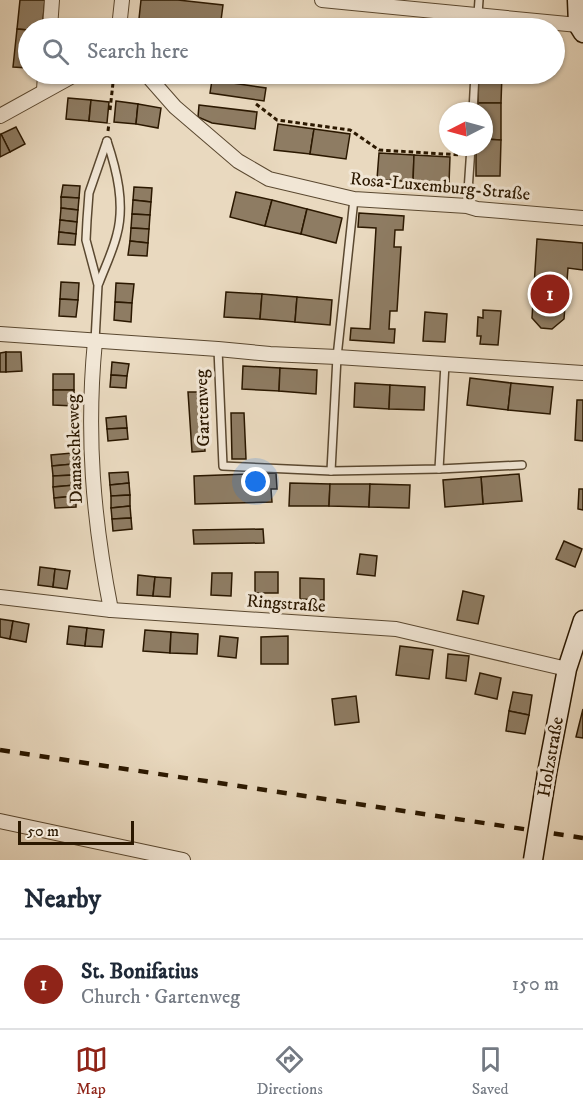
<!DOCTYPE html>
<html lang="en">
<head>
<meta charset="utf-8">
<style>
  :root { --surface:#fff; --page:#f6f6f7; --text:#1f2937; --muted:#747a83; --line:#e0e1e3; --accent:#8f2418 }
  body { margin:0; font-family:"IM FELL DW Pica",serif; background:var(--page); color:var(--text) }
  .compass { position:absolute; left:439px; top:102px; width:54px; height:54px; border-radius:50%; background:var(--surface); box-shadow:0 2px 4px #0004; rotate:264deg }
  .scale { position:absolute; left:18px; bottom:15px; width:116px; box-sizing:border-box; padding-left:6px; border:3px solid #2b1800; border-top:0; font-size:16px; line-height:21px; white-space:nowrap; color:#2b1800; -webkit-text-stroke:4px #f1e6d5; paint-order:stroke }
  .you { position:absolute; left:256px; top:482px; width:21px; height:21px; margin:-15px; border:4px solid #fff; border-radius:50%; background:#1a73e8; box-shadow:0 0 0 9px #1a73e833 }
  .badge { display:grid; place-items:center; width:39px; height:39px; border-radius:50%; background:var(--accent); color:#fff; font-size:20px; font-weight:700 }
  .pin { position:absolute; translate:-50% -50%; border:3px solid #fff; box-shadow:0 2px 6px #0006 }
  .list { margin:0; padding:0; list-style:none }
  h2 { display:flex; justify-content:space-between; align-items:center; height:78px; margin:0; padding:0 24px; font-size:26px }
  h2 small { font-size:20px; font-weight:400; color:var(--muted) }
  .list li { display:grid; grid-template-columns:39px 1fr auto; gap:18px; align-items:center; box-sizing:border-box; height:90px; padding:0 24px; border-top:2px solid var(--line) }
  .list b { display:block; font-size:22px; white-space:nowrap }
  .list p { margin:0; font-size:20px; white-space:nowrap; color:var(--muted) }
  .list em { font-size:20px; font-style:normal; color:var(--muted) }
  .icon { flex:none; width:33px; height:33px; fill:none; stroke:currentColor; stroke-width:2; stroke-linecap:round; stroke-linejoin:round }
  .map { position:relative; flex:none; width:583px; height:860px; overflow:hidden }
  .search { position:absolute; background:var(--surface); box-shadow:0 2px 4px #0004; left:18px; right:18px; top:18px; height:66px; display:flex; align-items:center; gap:15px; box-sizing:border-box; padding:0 21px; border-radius:33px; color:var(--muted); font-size:22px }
  .sheet { height:168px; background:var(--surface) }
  nav { display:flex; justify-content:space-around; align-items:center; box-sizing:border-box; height:84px; border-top:2px solid var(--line); background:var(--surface); font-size:16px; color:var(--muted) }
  nav a { display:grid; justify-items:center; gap:3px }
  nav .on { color:var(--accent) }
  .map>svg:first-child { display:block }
  .building { fill:#8e7c63; stroke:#2b1800; stroke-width:1.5 }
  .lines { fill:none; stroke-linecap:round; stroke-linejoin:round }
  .lane-casing { stroke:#5a4830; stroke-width:10 }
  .street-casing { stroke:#5a4830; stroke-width:16 }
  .secondary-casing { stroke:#2b1800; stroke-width:21 }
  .path { stroke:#2b1800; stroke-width:3; stroke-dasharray:4.5 3; stroke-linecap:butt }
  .lane { stroke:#f1e6d5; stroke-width:7 }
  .street { stroke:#f1e6d5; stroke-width:14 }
  .secondary { stroke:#f1e6d5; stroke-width:18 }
  .rail { stroke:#2b1800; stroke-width:4.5; stroke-dasharray:10 10; stroke-linecap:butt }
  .secondary-bridge-casing { stroke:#2b1800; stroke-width:21; stroke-linecap:butt }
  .secondary-bridge { stroke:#f1e6d5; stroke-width:18 }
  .labels { text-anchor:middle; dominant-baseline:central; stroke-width:6; stroke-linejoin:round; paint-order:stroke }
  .street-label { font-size:18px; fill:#2b1800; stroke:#f1e6d5 }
</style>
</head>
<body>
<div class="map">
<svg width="583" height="860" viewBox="0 0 583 860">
  <rect width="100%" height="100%" fill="#e9d9bf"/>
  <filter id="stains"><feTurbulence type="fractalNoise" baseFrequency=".00333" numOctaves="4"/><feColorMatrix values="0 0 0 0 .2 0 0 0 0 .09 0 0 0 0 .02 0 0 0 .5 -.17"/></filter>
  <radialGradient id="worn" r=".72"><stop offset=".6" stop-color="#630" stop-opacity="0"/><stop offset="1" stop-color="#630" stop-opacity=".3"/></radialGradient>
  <g class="building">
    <polygon points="20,0 45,0 42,28 28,28 28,30 17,29"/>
    <polygon points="141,0 178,0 223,5 220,28 138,28"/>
    <polygon points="256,21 297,26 297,28 255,28"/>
    <polygon points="17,29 28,30 28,68 13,67"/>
    <polygon points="478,74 502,74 501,103 478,103"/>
    <polygon points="212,80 266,88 264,101 210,93"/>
    <polygon points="68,98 91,100 89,121 66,119"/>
    <polygon points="91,100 109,102 107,123 89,121"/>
    <polygon points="116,101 138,104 136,124 114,122"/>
    <polygon points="478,103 501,103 501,140 484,139 484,111 477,111"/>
    <polygon points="138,104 161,108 158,128 136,124"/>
    <polygon points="199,105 257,112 255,129 212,123 198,117"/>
    <polygon points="278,124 314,129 310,154 274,150"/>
    <polygon points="16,127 25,144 10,152 1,134"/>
    <polygon points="314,129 350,134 346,159 310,154"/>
    <polygon points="1,134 10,152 0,157 0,135"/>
    <polygon points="484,139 501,140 500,176 476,176 476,147 484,147"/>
    <polygon points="379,153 414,155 413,182 377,179"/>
    <polygon points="414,155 450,157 449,184 413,182"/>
    <polygon points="63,185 80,186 79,198 61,197"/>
    <polygon points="134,187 152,188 151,202 133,200"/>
    <polygon points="236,192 272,200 265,226 230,217"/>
    <polygon points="61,197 79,198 78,210 61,208"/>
    <polygon points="133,200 151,202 150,215 132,214"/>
    <polygon points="272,200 307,209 301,234 265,226"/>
    <polygon points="61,208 78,210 77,222 60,220"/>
    <polygon points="307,209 342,218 336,243 301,234"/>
    <polygon points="359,213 404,216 403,230 395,230 394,247 401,247 397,311 390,311 389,329 395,329 394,343 350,340 351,328 370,329 376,228 358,227"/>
    <polygon points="132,214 150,215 149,229 131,228"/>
    <polygon points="60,220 77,222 76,234 59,232"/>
    <polygon points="131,228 149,229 148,243 130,241"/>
    <polygon points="59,232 76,234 75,245 58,244"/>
    <polygon points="537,239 583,243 583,270 568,268 564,319 552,329 541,328 532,318"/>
    <polygon points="130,241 148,243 147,256 128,255"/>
    <polygon points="61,282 79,283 78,300 60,299"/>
    <polygon points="116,283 134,284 132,303 115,302"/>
    <polygon points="226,292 262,294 260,319 224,317"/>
    <polygon points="262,294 297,297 295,322 260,319"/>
    <polygon points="297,297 332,300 330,325 295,322"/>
    <polygon points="60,299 78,300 76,317 59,316"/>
    <polygon points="115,302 132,303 131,322 114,320"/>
    <polygon points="483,310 501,311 498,345 480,344 481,336 477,336 478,317 483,318"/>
    <polygon points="425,312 447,314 445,342 423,341"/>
    <polygon points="6,352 6,372 0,372 0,353"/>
    <polygon points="6,352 21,352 22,371 6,372"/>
    <polygon points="112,362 129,364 127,376 111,375"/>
    <polygon points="243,366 280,368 279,391 242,389"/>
    <polygon points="280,368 317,370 316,394 279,391"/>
    <rect x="53" y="374" width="21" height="16"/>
    <polygon points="111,375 127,376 126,388 110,387"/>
    <polygon points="470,378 511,383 508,410 467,405"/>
    <polygon points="355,383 390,385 389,409 354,407"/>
    <polygon points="511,383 553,387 550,414 508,410"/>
    <polygon points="390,385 425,387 424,410 389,409"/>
    <polygon points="53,390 74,390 74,406 53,405"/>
    <polygon points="188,392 202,392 205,451 192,452"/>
    <polygon points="577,400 583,400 583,441 575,440"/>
    <polygon points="231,413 244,413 246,459 232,459"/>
    <polygon points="126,416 127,428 107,429 106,418"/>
    <polygon points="127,428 128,439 108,441 107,429"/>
    <polygon points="72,453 73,464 52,466 51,455"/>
    <polygon points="73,464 74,475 53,476 52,466"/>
    <polygon points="128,472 129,483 110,485 109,473"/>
    <polygon points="276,473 277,489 271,489 272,502 195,504 194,476"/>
    <polygon points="519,474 522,501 483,504 481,477"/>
    <polygon points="74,475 75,485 53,487 53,476"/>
    <polygon points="481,477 483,504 445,507 443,480"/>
    <polygon points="129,483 130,495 111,496 110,485"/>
    <polygon points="290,483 330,484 329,506 289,506"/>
    <polygon points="330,484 370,484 369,507 329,506"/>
    <polygon points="370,484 410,485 409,508 369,507"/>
    <polygon points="75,485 76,496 54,498 53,487"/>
    <polygon points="579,489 583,489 583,510 578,509"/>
    <polygon points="130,495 130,506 111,508 111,496"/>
    <polygon points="76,496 76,507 55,508 54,498"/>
    <polygon points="130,506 131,518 112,519 111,508"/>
    <polygon points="131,518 132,529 113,531 112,519"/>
    <polygon points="263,529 264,543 194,544 193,530"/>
    <polygon points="564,541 582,549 575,567 556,559"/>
    <polygon points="360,554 377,556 375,576 357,574"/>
    <polygon points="40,567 55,569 53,587 38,585"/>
    <polygon points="55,569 70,571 67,589 53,587"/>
    <rect x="255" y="572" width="23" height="21"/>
    <polygon points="212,573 232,573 231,596 211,595"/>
    <polygon points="138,575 155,577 153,596 137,595"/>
    <polygon points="155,577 171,578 170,597 153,596"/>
    <polygon points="300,578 324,579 324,600 300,599"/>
    <polygon points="463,591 484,596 478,624 457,620"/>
    <polygon points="0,619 13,621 10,639 0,637"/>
    <polygon points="13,621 29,624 26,642 10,639"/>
    <polygon points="69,626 87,628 85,646 67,644"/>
    <polygon points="87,628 104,630 102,647 85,646"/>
    <polygon points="145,630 171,632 170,653 143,651"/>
    <polygon points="171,632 198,634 197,654 170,653"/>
    <polygon points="220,636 238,638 236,658 218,656"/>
    <polygon points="288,636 288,664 261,664 261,637"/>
    <polygon points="400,646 433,650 429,679 396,675"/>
    <polygon points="448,654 469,656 466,681 446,678"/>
    <polygon points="480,673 501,678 497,699 475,694"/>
    <polygon points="513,692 532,695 529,715 509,711"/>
    <polygon points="356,696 359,722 335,725 332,699"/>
    <polygon points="583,709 583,738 576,737"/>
    <polygon points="509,711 529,715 525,734 506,731"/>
  </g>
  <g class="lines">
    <g class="lane-casing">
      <g id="lane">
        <polyline points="477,28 479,0"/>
        <polyline points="473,111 475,74"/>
        <polyline points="467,206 471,147"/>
        <path d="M99 283C105 267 113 251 117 234 125 204 117 171 107 141"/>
        <polyline points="95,341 98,285 86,240 87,220 89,193 107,141"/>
        <polyline points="218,349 223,466 331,471 439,469 522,465"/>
        <polyline points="439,469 445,364"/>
        <polyline points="331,471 337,357 354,199"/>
      </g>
    </g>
    <g class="street-casing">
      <g id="street">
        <polyline points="322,0 578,25"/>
        <polyline points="50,28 52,0"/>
        <polyline points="119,28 122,0"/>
        <polyline points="146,74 175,107 238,161 269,179 354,199 467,206 477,209 583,218"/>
        <polyline points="44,91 45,74"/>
        <polyline points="0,116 76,74"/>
        <polyline points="0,334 218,349 270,354 337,357 583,373"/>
        <path d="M95 341C86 434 93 519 111 610"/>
        <polyline points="0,597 111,610 396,629 567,669"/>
        <polyline points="0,821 183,860"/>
      </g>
    </g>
    <g class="secondary-casing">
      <g id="secondary">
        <polyline points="577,0 578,25 583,33"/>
        <polyline points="547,773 567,669 583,620"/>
      </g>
    </g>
    <g class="path">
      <polyline points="256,104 277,120 350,130 379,150 461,155"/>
      <polyline points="110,110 114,74"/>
      <polyline points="108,131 109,123"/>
    </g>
    <use href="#lane" class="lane"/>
    <use href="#street" class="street"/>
    <use href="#secondary" class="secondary"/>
    <polyline class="rail" points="0,750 583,838"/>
    <g class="secondary-bridge-casing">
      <polyline id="secondary-bridge" points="533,860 547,773"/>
    </g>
    <use href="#secondary-bridge" class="secondary-bridge"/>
  </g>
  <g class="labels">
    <g class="street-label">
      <text transform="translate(440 187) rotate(5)">Rosa-Luxemburg-Straße</text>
      <text transform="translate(203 408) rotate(-92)">Gartenweg</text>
      <text transform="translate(75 449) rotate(-92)">Damaschkeweg</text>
      <text transform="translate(286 604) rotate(4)">Ringstraße</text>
      <text transform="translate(551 757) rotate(-80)">Holzstraße</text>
    </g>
  </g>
  <rect width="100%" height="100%" filter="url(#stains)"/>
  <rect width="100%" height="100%" fill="url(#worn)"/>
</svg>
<svg class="compass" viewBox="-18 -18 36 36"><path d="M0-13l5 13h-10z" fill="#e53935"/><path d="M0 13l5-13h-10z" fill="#747a83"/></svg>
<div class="scale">50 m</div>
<div class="you"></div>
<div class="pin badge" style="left:550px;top:294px">1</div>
<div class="search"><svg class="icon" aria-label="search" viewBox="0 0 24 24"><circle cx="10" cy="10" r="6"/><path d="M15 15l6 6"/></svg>Search here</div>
</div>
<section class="sheet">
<h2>Nearby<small></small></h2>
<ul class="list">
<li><span class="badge">1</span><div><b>St. Bonifatius</b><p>Church · Gartenweg</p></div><em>150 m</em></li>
</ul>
</section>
<nav>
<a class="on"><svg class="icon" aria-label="map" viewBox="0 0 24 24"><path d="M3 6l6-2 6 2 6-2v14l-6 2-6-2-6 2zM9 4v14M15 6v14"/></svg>Map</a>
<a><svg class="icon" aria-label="directions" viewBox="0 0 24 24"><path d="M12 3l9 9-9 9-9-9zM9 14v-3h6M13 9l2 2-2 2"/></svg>Directions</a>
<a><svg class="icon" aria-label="saved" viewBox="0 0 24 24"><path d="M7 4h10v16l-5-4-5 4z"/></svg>Saved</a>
</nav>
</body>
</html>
